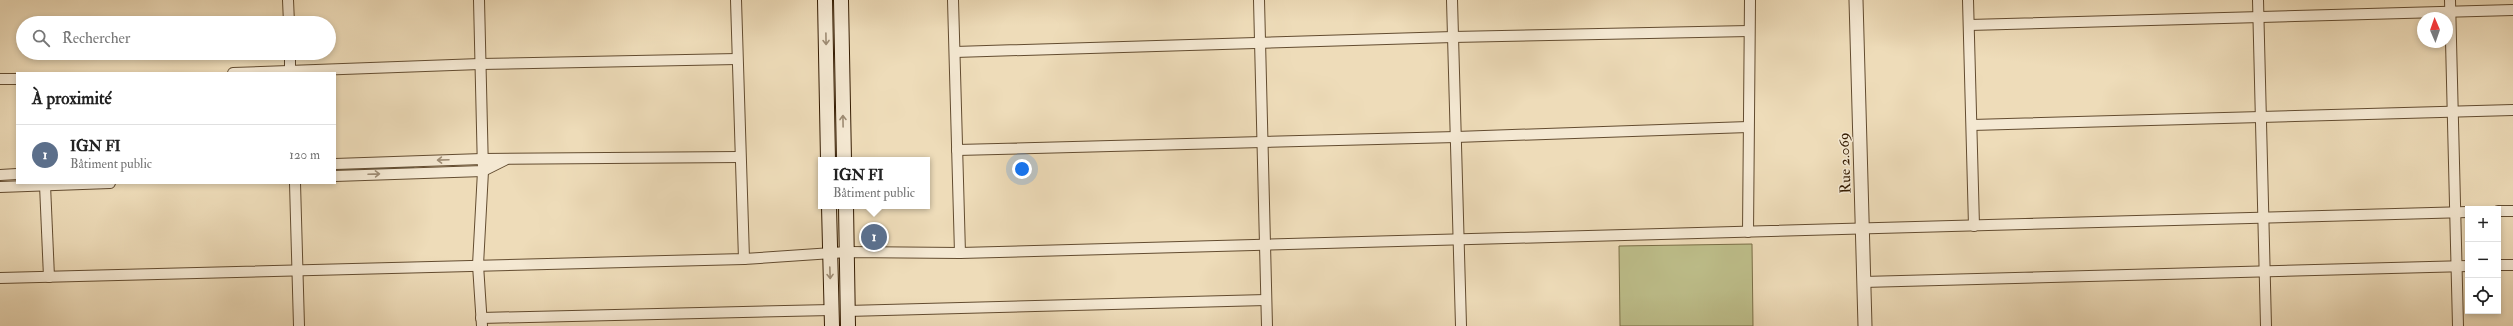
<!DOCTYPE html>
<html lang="fr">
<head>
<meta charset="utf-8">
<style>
  :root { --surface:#fff; --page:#f2f2f2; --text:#222; --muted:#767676; --line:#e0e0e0; --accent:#8f2418 }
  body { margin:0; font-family:"IM FELL Double Pica",serif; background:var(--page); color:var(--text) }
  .controls { position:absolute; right:12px; bottom:12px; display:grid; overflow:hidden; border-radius:0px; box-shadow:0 2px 6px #0003 }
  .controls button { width:36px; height:36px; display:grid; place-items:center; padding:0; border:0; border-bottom:1px solid var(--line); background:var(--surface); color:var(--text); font:20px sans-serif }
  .compass { position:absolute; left:2417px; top:12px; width:36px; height:36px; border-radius:50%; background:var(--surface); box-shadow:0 2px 6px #0003; rotate:358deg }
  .you { position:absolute; left:1022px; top:169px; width:14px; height:14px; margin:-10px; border:3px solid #fff; border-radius:50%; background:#1a73e8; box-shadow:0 0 0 6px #1a73e833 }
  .badge { display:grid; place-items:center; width:26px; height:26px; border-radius:50%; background:var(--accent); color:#fff; font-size:13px; font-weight:700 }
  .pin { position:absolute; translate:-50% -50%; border:2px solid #fff; box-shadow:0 1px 4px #0006 }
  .popup { position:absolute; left:818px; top:157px; width:112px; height:52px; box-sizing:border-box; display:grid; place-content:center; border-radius:0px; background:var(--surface); filter:drop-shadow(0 1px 3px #0005); font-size:13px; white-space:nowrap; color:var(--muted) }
  .popup b { font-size:15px; color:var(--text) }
  .popup::after { content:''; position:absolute; left:50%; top:100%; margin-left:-8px; border:8px solid transparent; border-top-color:var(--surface) }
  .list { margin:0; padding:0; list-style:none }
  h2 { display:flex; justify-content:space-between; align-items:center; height:52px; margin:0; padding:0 16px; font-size:17px }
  h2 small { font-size:13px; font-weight:400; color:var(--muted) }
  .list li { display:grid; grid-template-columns:26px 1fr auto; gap:12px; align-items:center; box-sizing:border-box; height:60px; padding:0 16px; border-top:1px solid var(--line) }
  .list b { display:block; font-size:15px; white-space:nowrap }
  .list p { margin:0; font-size:13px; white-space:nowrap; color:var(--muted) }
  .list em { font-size:13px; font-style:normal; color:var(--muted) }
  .icon { flex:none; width:22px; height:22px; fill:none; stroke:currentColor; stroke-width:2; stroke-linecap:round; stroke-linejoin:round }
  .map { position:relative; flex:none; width:2513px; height:326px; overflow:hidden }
  .search { position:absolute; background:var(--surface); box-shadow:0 2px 6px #0003; left:16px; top:16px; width:320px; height:44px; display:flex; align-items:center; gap:10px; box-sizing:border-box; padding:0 14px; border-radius:22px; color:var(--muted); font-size:15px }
  .panel { position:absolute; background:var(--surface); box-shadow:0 2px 6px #0003; left:16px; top:72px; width:320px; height:112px; border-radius:0px }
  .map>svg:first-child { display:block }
  .green { fill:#bebf8b; stroke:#7a6e46 }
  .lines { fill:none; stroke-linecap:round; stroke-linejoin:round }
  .stream { stroke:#727b6d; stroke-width:3 }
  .minor-casing { stroke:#634c30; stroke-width:12 }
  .tertiary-casing { stroke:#634c30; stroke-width:15 }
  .secondary-casing { stroke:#351c02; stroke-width:16 }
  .minor { stroke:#f4e8d2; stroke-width:10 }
  .tertiary { stroke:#f4e8d2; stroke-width:13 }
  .secondary { stroke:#f4e8d2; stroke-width:14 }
  .oneway { stroke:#9e8c74 }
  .labels { text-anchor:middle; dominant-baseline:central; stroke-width:3; stroke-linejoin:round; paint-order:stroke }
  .street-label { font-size:15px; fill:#351c02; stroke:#f4e8d2 }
</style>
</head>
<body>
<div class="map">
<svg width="2513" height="326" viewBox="0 0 2513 326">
  <rect width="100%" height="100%" fill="#eedcb9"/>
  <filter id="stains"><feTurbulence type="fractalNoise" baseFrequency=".005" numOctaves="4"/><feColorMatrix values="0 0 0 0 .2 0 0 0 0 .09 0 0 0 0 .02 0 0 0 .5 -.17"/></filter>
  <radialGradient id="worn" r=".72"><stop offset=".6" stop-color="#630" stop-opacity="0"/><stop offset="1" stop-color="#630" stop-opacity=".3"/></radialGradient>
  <polygon class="green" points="1752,244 1753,326 1620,326 1619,246"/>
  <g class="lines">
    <polyline class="stream" points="335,170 413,168"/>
    <g class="minor-casing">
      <g id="minor">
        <polyline points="288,0 289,23"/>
        <polyline points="479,0 483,171 478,265 482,326"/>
        <polyline points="736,0 744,259"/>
        <polyline points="953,0 960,253"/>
        <polyline points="1259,0 1267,326"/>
        <polyline points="1452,0 1461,326"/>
        <polyline points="1968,0 1974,226"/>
        <polyline points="2258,0 2266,326"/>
        <polyline points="2450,0 2458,326"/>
        <polyline points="1969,25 2513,10"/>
        <polyline points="955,52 1453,37 1749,31"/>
        <polyline points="290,53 290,73"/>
        <polyline points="233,73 480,64 737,59"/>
        <polyline points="0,79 17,79"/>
        <polyline points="1972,125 2513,110"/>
        <polyline points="957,150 1456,137 1748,127"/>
        <polyline points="335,164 482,159 740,157"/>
        <polyline points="0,175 17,174"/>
        <polyline points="335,176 483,171 505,160"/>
        <polyline points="295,183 299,326"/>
        <polyline points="45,185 49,277"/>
        <polyline points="0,187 110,183"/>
        <polyline points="2498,211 2513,211"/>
        <polyline points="1748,232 1750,0"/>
        <polyline points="2498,265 2513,265"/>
        <polyline points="0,278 744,259 847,252 960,253 2468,212"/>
        <polyline points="1863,282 2468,266"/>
        <polyline points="847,311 1266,300"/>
        <polyline points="481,318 831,310"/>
      </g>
    </g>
    <g class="tertiary-casing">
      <polyline id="tertiary" points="1856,0 1865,326"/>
    </g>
    <g class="secondary-casing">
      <g id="secondary">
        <polyline points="825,0 828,160"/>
        <polyline points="841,0 844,160"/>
        <polyline points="829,206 832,326"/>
        <polyline points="846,206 848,326"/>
      </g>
    </g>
    <use href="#minor" class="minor"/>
    <use href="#tertiary" class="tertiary"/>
    <use href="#secondary" class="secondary"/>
  </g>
  <defs><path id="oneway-shaft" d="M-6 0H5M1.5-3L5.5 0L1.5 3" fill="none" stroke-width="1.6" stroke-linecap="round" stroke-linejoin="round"/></defs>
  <g class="oneway">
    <use href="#oneway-shaft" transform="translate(826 39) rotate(89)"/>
    <use href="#oneway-shaft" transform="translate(843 121) rotate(-91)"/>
    <use href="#oneway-shaft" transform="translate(443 160) rotate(178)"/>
    <use href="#oneway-shaft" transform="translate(374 174) rotate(-2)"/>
    <use href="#oneway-shaft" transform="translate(830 273) rotate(88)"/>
  </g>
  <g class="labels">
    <g class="street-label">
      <text transform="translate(1845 163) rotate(-92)">Rue 2.069</text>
    </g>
  </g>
  <rect width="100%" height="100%" filter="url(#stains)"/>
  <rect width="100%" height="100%" fill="url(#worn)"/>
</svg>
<div class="controls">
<button>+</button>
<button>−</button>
<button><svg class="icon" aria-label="locate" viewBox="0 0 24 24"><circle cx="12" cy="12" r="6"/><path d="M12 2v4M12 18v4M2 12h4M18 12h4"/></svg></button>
</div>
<svg class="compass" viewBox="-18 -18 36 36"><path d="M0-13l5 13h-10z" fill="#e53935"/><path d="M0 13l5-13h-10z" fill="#767676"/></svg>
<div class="you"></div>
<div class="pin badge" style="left:874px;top:237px;background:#5c6f8a">1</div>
<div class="popup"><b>IGN FI</b>Bâtiment public</div>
<div class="search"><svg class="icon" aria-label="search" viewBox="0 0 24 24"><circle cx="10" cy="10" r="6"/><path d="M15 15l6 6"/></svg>Rechercher</div>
<section class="panel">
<h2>À proximité<small></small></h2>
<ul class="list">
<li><span class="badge" style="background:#5c6f8a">1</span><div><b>IGN FI</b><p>Bâtiment public</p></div><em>120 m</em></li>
</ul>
</section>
</div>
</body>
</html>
